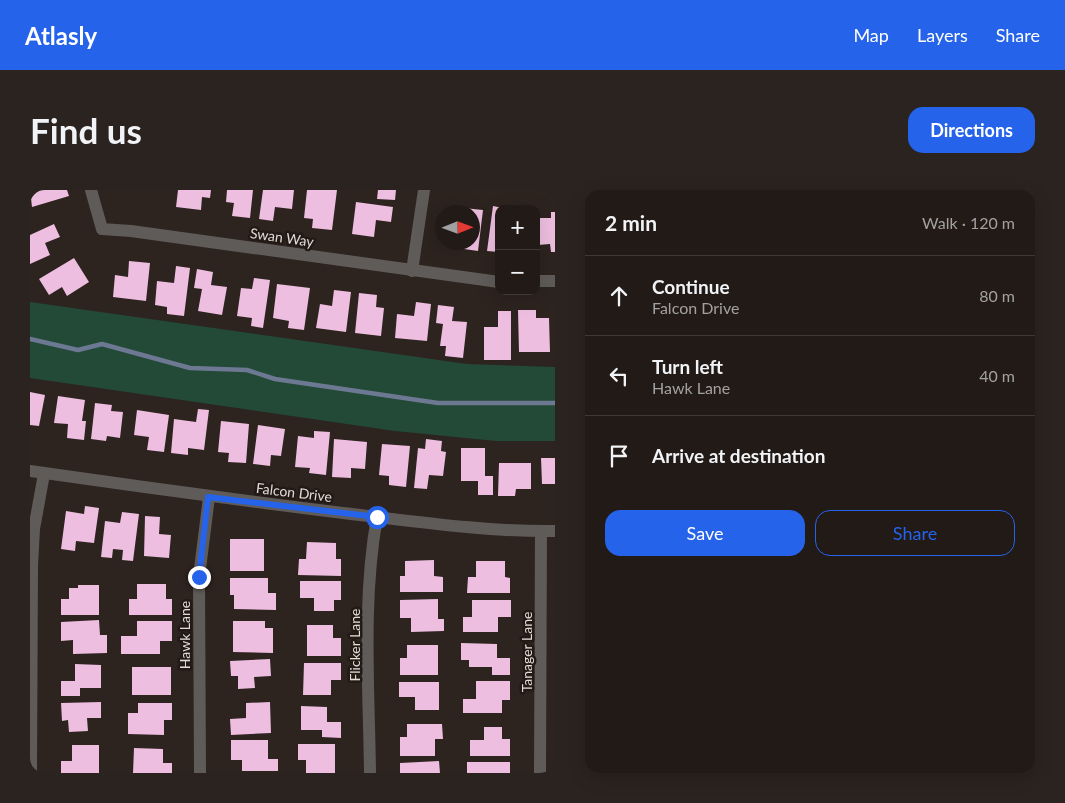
<!DOCTYPE html>
<html lang="en">
<head>
<meta charset="utf-8">
<style>
  :root { --surface:#221a17; --page:#2a2320; --text:#f1f3f6; --muted:#a2a1a1; --line:#3f3836; --accent:#2563eb }
  body { margin:0; font-family:Lato,sans-serif; background:var(--page); color:var(--text) }
  .controls { position:absolute; right:15px; top:15px; display:grid; overflow:hidden; border-radius:10px; box-shadow:0 5px 20px #0002 }
  .controls button { width:45px; height:45px; display:grid; place-items:center; padding:0; border:0; border-bottom:1px solid var(--line); background:var(--surface); color:var(--text); font:25px sans-serif }
  .compass { position:absolute; left:405px; top:15px; width:45px; height:45px; border-radius:50%; background:var(--surface); box-shadow:0 5px 20px #0002; rotate:89deg }
  .stop { position:absolute; width:15px; height:15px; margin:-11px; border:4px solid #2563eb; border-radius:50%; background:#fff }
  .stop.end { background:#2563eb; border-color:#fff; box-shadow:0 1px 5px #0008 }
  .list { margin:0; padding:0; list-style:none }
  h2 { display:flex; justify-content:space-between; align-items:center; height:65px; margin:0; padding:0 20px; font-size:21px }
  h2 small { font-size:16px; font-weight:400; color:var(--muted) }
  .list li { display:grid; grid-template-columns:32px 1fr auto; gap:15px; align-items:center; box-sizing:border-box; height:80px; padding:0 20px; border-top:1px solid var(--line) }
  .list b { display:block; font-size:19px; white-space:nowrap }
  .list p { margin:0; font-size:16px; white-space:nowrap; color:var(--muted) }
  .list em { font-size:16px; font-style:normal; color:var(--muted) }
  .actions { display:flex; gap:10px; padding:15px 20px }
  .actions a { flex:1; padding:11px 0; border:1px solid var(--accent); border-radius:15px; text-align:center; font-size:18px; color:var(--accent) }
  .actions .main { background:var(--accent); color:#fff }
  .icon { flex:none; width:28px; height:28px; fill:none; stroke:currentColor; stroke-width:2; stroke-linecap:round; stroke-linejoin:round }
  .map { position:relative; flex:none; width:525px; height:583px; overflow:hidden; border-radius:15px }
  header { display:flex; align-items:center; gap:30px; box-sizing:border-box; height:70px; padding:0 25px; background:var(--accent); color:#fff }
  header strong { font-size:24px }
  nav { display:flex; gap:28px; margin-inline-start:auto; font-size:18px }
  .intro { display:flex; align-items:center; justify-content:space-between; box-sizing:border-box; height:120px; padding:0 30px }
  h1 { margin:0; font-size:35px }
  .button { padding:12px 22px; border-radius:15px; background:var(--accent); color:#fff; font-size:18px; font-weight:700 }
  main { display:flex; gap:30px; padding:0 30px }
  aside { flex:1; background:var(--surface); border-radius:15px; box-shadow:0 5px 20px #0002 }
  .map>svg:first-child { display:block }
  .green { fill:#234a36 }
  .lines { fill:none; stroke-linecap:round; stroke-linejoin:round }
  .stream { stroke:#6d7993; stroke-width:4.5 }
  .building { fill:#edbedf }
  .minor { stroke:#5f5b58; stroke-width:12 }
  .route { stroke:#2563eb; stroke-width:6 }
  .labels { text-anchor:middle; dominant-baseline:central; stroke-width:5; stroke-linejoin:round; paint-order:stroke }
  .street-label { font-size:14px; fill:#e2dbd8; stroke:#231a15 }
</style>
</head>
<body>
<header>
<strong>Atlasly</strong>
<nav><a>Map</a><a>Layers</a><a>Share</a></nav>
</header>
<div class="intro"><h1>Find us</h1><a class="button">Directions</a></div>
<main>
<div class="map">
<svg width="525" height="583" viewBox="0 0 525 583">
  <rect width="100%" height="100%" fill="#2d231f"/>
  <polygon class="green" points="0,112 437,174 525,177 525,251 466,251 365,241 0,188"/>
  <g class="lines">
    <polyline class="stream" points="0,149 48,160 72,154 160,178 217,180 245,189 408,213 525,213"/>
  </g>
  <g class="building">
    <polygon points="0,0 37,0 39,6 2,17"/>
    <polygon points="148,0 181,0 180,8 172,7 171,20 146,17"/>
    <polygon points="197,0 223,0 220,28 202,26 204,13 196,12"/>
    <polygon points="233,0 264,0 262,19 245,17 243,31 229,29"/>
    <polygon points="277,0 307,0 302,40 282,38 283,29 274,28"/>
    <polygon points="348,0 366,0 365,10 347,9"/>
    <polygon points="326,12 363,17 361,32 346,30 344,47 322,44"/>
    <polygon points="463,16 473,18 469,19 469,62 457,61"/>
    <polygon points="424,17 453,20 448,61 434,59 435,52 442,52 442,22 423,22"/>
    <polygon points="521,22 525,22 525,62 521,62 520,54 508,55 508,28 521,28"/>
    <polygon points="24,34 30,47 15,53 20,65 0,74 0,45"/>
    <polygon points="44,68 59,92 37,106 32,97 19,105 9,89"/>
    <polygon points="99,71 120,73 116,111 83,107 85,85 98,87"/>
    <polygon points="146,76 160,78 154,126 137,124 137,117 125,115 127,91 144,93"/>
    <polygon points="167,79 183,82 181,95 197,97 192,125 168,121 172,99 164,98"/>
    <polygon points="224,88 240,90 233,138 221,136 222,128 207,126 211,98 222,99"/>
    <polygon points="247,94 280,98 274,140 258,138 259,131 243,128"/>
    <polygon points="304,100 321,102 316,142 286,138 290,114 302,116"/>
    <polygon points="329,103 347,105 346,117 354,118 351,146 325,143"/>
    <polygon points="386,112 401,114 397,151 365,148 367,124 384,126"/>
    <polygon points="408,115 424,117 422,131 437,132 433,168 415,166 416,156 410,156 413,134 406,133"/>
    <polygon points="488,120 506,120 506,128 519,128 520,162 489,162"/>
    <polygon points="468,121 481,121 481,170 454,170 454,137 468,137"/>
    <polygon points="0,202 15,205 9,236 0,235"/>
    <polygon points="28,206 55,210 52,231 56,231 54,250 37,248 38,234 24,233"/>
    <polygon points="65,213 82,215 81,221 93,222 90,248 77,246 76,251 61,249"/>
    <polygon points="168,219 179,220 174,260 158,258 158,265 141,263 144,229 166,232"/>
    <polygon points="107,220 139,225 134,262 117,260 119,247 104,245"/>
    <polygon points="191,231 219,234 216,273 198,272 199,263 188,262"/>
    <polygon points="228,235 255,239 251,266 241,265 240,276 223,274"/>
    <polygon points="284,241 300,242 296,285 279,283 280,278 265,277 268,246 284,248"/>
    <polygon points="304,249 337,252 335,279 321,278 321,288 302,287"/>
    <polygon points="396,249 412,251 411,261 416,262 413,286 399,285 397,299 384,298 388,258 395,259"/>
    <polygon points="352,254 380,256 376,297 359,295 359,286 349,285"/>
    <polygon points="431,258 455,258 455,286 463,286 463,305 448,305 448,291 431,291"/>
    <polygon points="511,268 525,268 525,294 512,294"/>
    <polygon points="469,273 501,273 501,299 486,299 485,306 468,306"/>
    <polygon points="55,316 69,318 64,353 46,351 45,361 31,359 36,321 54,324"/>
    <polygon points="92,322 109,324 103,371 92,370 93,360 83,359 82,368 71,367 75,331 90,333"/>
    <polygon points="115,326 130,327 129,344 141,345 139,368 114,366"/>
    <rect x="200" y="349" width="34" height="32"/>
    <polygon points="277,352 306,353 306,369 311,369 311,386 268,385 269,369 276,369"/>
    <polygon points="404,370 404,386 413,387 413,402 370,402 370,386 375,386 375,371"/>
    <polygon points="446,371 475,371 475,387 480,388 480,403 437,403 438,387 446,387"/>
    <polygon points="200,388 238,388 238,403 246,403 246,420 204,419 204,405 200,405"/>
    <polygon points="270,391 311,391 311,410 304,410 304,421 284,421 284,408 270,408"/>
    <polygon points="107,394 136,394 136,409 142,409 142,425 99,425 99,409 107,409"/>
    <polygon points="48,395 69,395 69,425 31,425 31,409 39,409 39,398 48,398"/>
    <polygon points="408,409 408,429 414,429 414,441 381,442 381,428 370,428 370,410"/>
    <polygon points="442,410 481,410 481,427 468,427 468,442 433,442 433,427 442,427"/>
    <polygon points="69,430 70,445 77,445 77,463 43,464 43,450 31,451 31,432"/>
    <polygon points="107,431 142,431 142,451 130,451 130,464 91,464 91,446 107,446"/>
    <polygon points="203,431 235,431 235,438 243,438 243,463 203,462"/>
    <polygon points="277,435 303,435 303,448 311,448 311,466 277,466"/>
    <polygon points="431,453 467,454 467,468 480,468 480,485 462,485 462,477 439,477 439,470 431,470"/>
    <polygon points="377,455 408,455 408,485 370,485 370,468 377,468"/>
    <polygon points="240,469 241,486 224,487 225,498 208,499 208,486 201,486 200,471"/>
    <polygon points="274,473 311,473 311,490 301,490 301,505 273,505"/>
    <polygon points="45,474 71,475 71,498 50,498 50,506 31,506 31,491 45,491"/>
    <rect x="102" y="477" width="39" height="28"/>
    <polygon points="446,491 480,491 480,510 472,510 472,523 433,523 433,509 446,509"/>
    <polygon points="369,492 409,492 409,520 385,520 385,507 369,507"/>
    <polygon points="71,512 71,528 57,528 58,541 39,542 38,530 32,531 31,513"/>
    <polygon points="240,512 241,543 201,545 200,529 216,528 216,513"/>
    <polygon points="108,513 142,513 142,530 134,530 134,545 98,544 98,523 108,523"/>
    <polygon points="271,516 297,517 297,532 311,532 311,548 292,547 292,540 271,540"/>
    <polygon points="377,534 412,534 413,549 405,549 405,566 370,566 370,547 377,547"/>
    <polygon points="454,537 472,537 472,549 480,549 480,566 440,566 440,550 454,550"/>
    <polygon points="201,550 238,550 238,569 248,569 248,581 212,581 212,570 201,570"/>
    <polygon points="268,554 305,554 305,583 276,583 276,570 268,570"/>
    <polygon points="42,555 69,555 69,583 31,583 31,571 42,571"/>
    <polygon points="104,558 133,559 133,573 142,573 142,583 103,583"/>
    <polygon points="409,571 410,583 370,583 370,573"/>
    <rect x="437" y="572" width="43" height="11"/>
  </g>
  <g class="lines">
    <g class="minor">
      <polyline points="61,0 72,39 101,41 469,92"/>
      <polyline points="382,81 394,0"/>
      <polyline points="506,91 525,91"/>
      <path d="M0 281C104 296 208 310 313 323 383 331 454 342 525 341"/>
      <polyline points="1,583 2,376 4,339 14,284"/>
      <polyline points="170,583 169,387 179,307"/>
      <path d="M340 583C339 498 332 411 347 327"/>
      <polyline points="510,583 511,341"/>
    </g>
  </g>
  <g class="lines">
    <polyline class="route" points="169,387 178,307 347,327"/>
  </g>
  <g class="labels">
    <g class="street-label">
      <text transform="translate(252 47) rotate(8)">Swan Way</text>
      <text transform="translate(264 302) rotate(7)">Falcon Drive</text>
      <text transform="translate(154 445) rotate(-90)">Hawk Lane</text>
      <text transform="translate(324 455) rotate(-90)">Flicker Lane</text>
      <text transform="translate(496 462) rotate(-90)">Tanager Lane</text>
    </g>
  </g>
</svg>
<div class="controls">
<button>+</button>
<button>−</button>
</div>
<svg class="compass" viewBox="-18 -18 36 36"><path d="M0-13l5 13h-10z" fill="#e53935"/><path d="M0 13l5-13h-10z" fill="#a2a1a1"/></svg>
<div class="stop" style="left:347px;top:327px"></div>
<div class="stop end" style="left:169px;top:387px"></div>
</div>
<aside>
<h2>2 min<small>Walk · 120 m</small></h2>
<ul class="list">
<li><svg class="icon" aria-label="ahead" viewBox="0 0 24 24"><path d="M12 20V5M6 11l6-6 6 6"/></svg><div><b>Continue</b><p>Falcon Drive</p></div><em>80 m</em></li>
<li><svg class="icon" aria-label="left" viewBox="0 0 24 24"><path d="M17 20v-9H6M10 6l-5 5 5 5"/></svg><div><b>Turn left</b><p>Hawk Lane</p></div><em>40 m</em></li>
<li><svg class="icon" aria-label="arrive" viewBox="0 0 24 24"><path d="M6 21V4h12l-3 4 3 4H6"/></svg><div><b>Arrive at destination</b></div></li>
</ul>
<div class="actions"><a class="main">Save</a><a>Share</a></div>
</aside>
</main>
</body>
</html>
